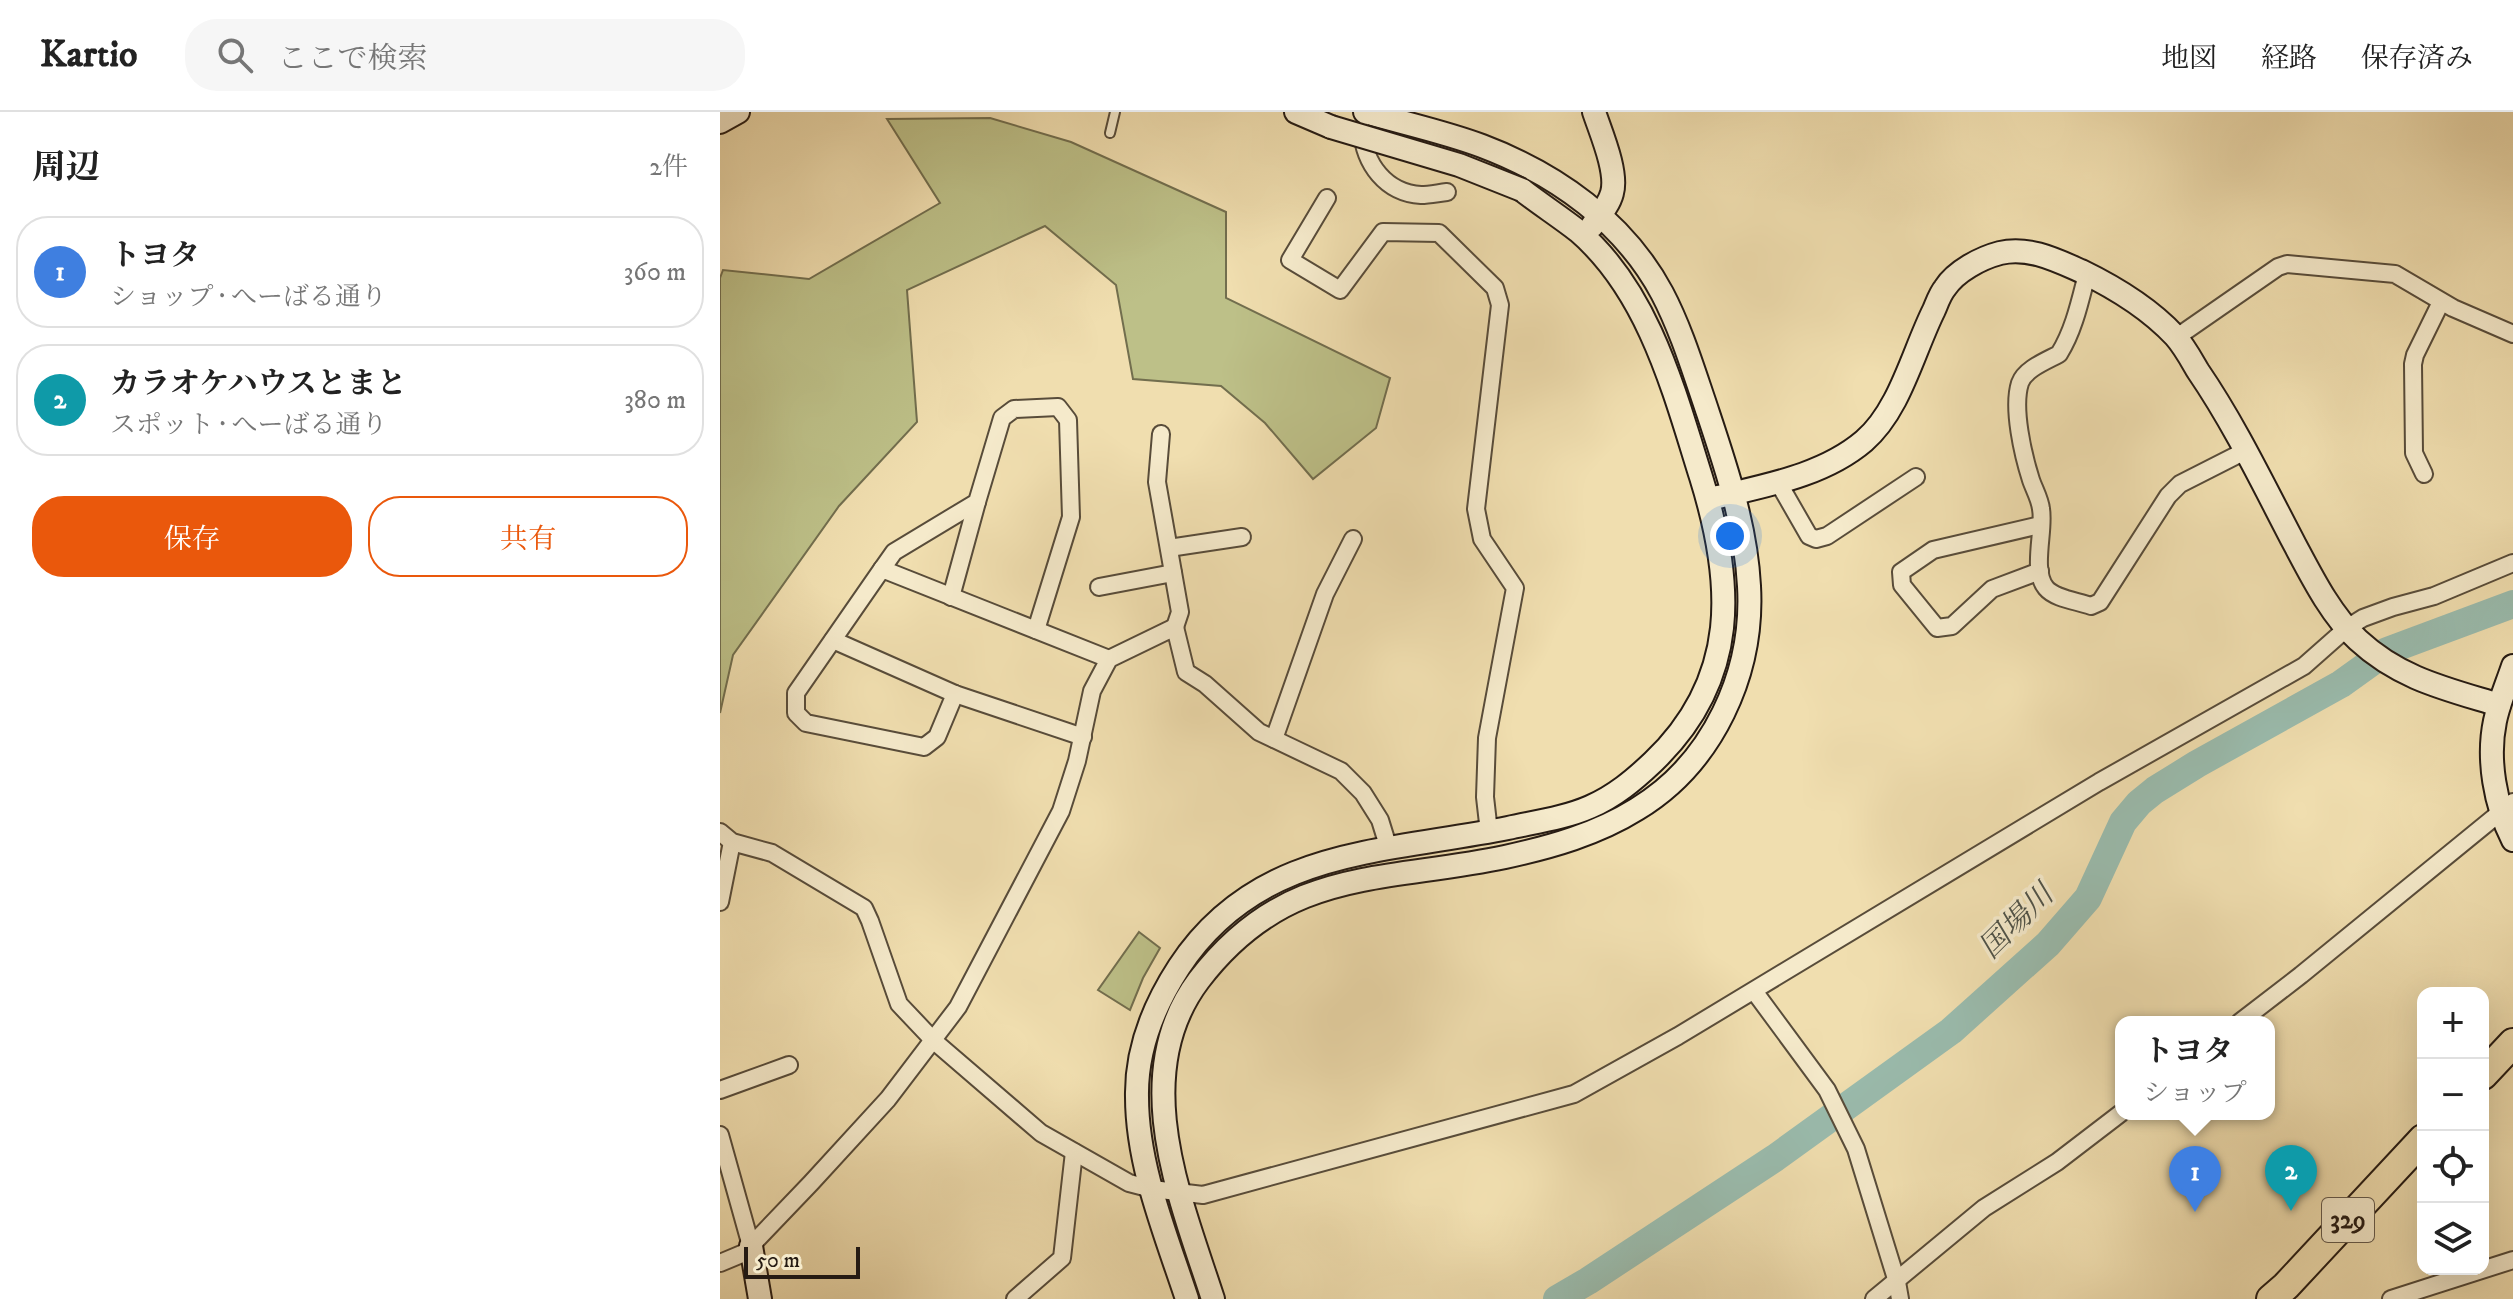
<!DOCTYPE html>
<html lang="ja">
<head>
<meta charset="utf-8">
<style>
  :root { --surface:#fff; --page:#f6f6f6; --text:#222; --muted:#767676; --line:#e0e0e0; --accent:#ea580c }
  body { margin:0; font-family:"IM FELL DW Pica","Noto Serif JP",serif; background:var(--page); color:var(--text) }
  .controls { position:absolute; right:24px; bottom:24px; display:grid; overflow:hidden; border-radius:16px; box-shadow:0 8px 32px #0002 }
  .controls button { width:72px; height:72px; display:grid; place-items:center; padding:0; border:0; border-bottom:2px solid var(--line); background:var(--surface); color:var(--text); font:40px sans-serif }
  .scale { position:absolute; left:24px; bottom:20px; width:116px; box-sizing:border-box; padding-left:8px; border:4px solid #261b13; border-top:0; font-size:22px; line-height:28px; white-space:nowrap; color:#261b13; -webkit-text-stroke:6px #f5eacb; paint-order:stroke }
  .you { position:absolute; left:1010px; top:424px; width:28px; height:28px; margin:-20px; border:6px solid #fff; border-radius:50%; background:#1a73e8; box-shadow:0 0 0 12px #1a73e833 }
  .badge { display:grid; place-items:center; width:52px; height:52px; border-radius:50%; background:var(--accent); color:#fff; font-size:26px; font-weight:700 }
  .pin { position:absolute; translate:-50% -66px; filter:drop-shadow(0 2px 4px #0008) }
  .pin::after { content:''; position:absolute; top:42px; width:28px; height:24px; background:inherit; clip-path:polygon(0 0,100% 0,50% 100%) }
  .popup { position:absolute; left:1395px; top:904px; width:160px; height:104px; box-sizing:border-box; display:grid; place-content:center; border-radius:16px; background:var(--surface); filter:drop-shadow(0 2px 6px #0005); font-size:26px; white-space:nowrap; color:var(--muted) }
  .popup b { font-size:30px; color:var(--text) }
  .popup::after { content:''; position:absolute; left:50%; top:100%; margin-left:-16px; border:16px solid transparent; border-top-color:var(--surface) }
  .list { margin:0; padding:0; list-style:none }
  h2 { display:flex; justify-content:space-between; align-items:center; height:104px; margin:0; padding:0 32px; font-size:34px }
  h2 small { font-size:26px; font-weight:400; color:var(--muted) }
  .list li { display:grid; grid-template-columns:52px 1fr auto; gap:24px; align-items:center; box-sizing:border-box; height:112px; margin:0 16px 16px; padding:0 16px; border:2px solid var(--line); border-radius:32px }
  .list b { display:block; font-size:30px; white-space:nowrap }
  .list p { margin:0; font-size:26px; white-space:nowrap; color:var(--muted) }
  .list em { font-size:26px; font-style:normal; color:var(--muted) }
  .actions { display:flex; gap:16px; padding:24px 32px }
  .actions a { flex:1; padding:18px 0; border:2px solid var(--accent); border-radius:32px; text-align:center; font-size:28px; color:var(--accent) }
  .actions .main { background:var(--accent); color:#fff }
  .icon { flex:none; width:44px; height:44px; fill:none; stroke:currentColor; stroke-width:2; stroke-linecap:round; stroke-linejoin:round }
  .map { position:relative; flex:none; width:1793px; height:1187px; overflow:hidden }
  header { display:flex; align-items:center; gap:48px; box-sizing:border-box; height:112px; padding:0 40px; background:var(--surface); border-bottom:2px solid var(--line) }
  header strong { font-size:38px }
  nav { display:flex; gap:44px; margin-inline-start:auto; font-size:28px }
  .search { width:560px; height:72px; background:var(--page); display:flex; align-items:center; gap:20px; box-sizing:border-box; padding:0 28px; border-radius:32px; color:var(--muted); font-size:30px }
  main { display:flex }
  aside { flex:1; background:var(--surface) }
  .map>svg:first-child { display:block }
  .green { fill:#bdc088; stroke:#726e4e; stroke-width:2 }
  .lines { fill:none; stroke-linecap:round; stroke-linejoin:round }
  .river { stroke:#9abcae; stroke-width:28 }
  .lane-casing { stroke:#584c3a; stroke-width:12 }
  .street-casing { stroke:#584c3a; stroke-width:20 }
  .secondary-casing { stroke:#261b13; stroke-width:26 }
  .highway-casing { stroke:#261b13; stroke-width:32 }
  .lane { stroke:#f5eacb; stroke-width:8 }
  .street { stroke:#f5eacb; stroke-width:16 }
  .secondary { stroke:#f5eacb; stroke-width:22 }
  .highway { stroke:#f0deaf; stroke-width:28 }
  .secondary-bridge-casing { stroke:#261b13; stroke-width:26; stroke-linecap:butt }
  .secondary-bridge { stroke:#f5eacb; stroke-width:22 }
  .labels { text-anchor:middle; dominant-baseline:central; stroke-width:7; stroke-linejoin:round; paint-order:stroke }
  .shield { fill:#f5eacb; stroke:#64594a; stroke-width:2 }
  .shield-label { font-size:26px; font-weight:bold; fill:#261b13 }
  .water-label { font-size:30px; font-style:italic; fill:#4f5349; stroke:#f5eacb }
</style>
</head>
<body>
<header>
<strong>Kartio</strong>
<div class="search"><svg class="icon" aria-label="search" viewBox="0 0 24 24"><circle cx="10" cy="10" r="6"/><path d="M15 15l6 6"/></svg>ここで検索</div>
<nav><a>地図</a><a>経路</a><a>保存済み</a></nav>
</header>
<main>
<aside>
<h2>周辺<small>2件</small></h2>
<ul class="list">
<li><span class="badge" style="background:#3f7fe0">1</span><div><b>トヨタ</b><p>ショップ · へーばる通り</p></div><em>360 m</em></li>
<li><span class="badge" style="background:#0f9aa8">2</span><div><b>カラオケハウスとまと</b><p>スポット · へーばる通り</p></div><em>380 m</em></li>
</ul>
<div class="actions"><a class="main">保存</a><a>共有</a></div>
</aside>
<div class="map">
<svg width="1793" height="1187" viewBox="0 0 1793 1187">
  <rect width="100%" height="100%" fill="#f0deaf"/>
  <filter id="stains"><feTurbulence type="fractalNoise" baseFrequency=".0025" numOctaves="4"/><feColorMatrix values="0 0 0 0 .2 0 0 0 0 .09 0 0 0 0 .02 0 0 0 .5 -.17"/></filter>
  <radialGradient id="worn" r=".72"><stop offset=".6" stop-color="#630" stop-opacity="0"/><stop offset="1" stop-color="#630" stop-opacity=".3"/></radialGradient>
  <g class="green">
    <polygon points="270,6 351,30 506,100 506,186 670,266 656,316 593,367 545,311 501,274 413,267 396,173 325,114 187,178 197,310 119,394 13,543 0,601 0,166 3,158 89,167 220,91 167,7"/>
    <polygon points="419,820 440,836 423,866 410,898 378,878"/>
  </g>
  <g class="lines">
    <polyline class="river" points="837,1187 868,1169 1055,1046 1231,919 1328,832 1368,786 1403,710 1419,691 1435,678 1477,652 1621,572 1667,539 1793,492"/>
    <g class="lane-casing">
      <polyline id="lane" points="390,21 395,0"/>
    </g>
    <g class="street-casing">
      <g id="street">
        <path d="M642 18C644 52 666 81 701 83 709 83 718 81 727 80"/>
        <polyline points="607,86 570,148 620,178 663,120 719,121 775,176 780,193 756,397 762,427 795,476 767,626 765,685 769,720"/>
        <path d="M1367 162C1360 189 1354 218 1339 242 1326 249 1305 257 1300 271 1292 296 1303 343 1311 368 1314 377 1320 387 1321 397 1325 418 1311 458 1326 476 1335 487 1358 489 1371 494L1380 490 1448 384 1460 372 1525 339"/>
        <polyline points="1457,225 1558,155 1567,152 1675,162 1733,196 1793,222"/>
        <polyline points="441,322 437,370 460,500 455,515"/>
        <polyline points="1704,362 1694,341 1693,252 1695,243 1721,190"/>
        <polyline points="1058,370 1089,424 1096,427 1107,424 1196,365"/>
        <polyline points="449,436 522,425"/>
        <polyline points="162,457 174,440 257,390 282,306 294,297 338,295 348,308 351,405 316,518"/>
        <polyline points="1320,459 1272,477 1232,514 1217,516 1182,473 1181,460 1213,438 1320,413"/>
        <polyline points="379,475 453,461"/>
        <polyline points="231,485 257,390"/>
        <polyline points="113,528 235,582 363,625"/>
        <polyline points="235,582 217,625 204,635 86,611 76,601 76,581 162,457 389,547"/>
        <polyline points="554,627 605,482 633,427"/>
        <polyline points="0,720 12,730 52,741 144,796 150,809 179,892 214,929 321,1021 409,1071 432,1077 483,1083 854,982 958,924 1379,670 1584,554 1627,516 1643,506 1673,495 1714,484 1793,451"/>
        <polyline points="0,790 12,730"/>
        <polyline points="1034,879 1107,978 1136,1037 1177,1170 1180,1187"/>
        <polyline points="1520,910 1581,863 1793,690"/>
        <polyline points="0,978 69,953"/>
        <polyline points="0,1023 31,1134"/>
        <polyline points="0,1151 24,1141 91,1071 168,987 238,895 341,699 357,649 372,579 389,547 455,515 466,560 485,572 539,620 621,659 643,681 660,708 669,737"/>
        <polyline points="295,1187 342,1146 354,1040"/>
        <polyline points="1154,1187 1264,1096 1337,1050 1401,1001"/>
        <polyline points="1671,1187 1793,1148"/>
      </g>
    </g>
    <g class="secondary-casing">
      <g id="secondary">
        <polyline points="576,0 611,15"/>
        <polyline points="0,10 18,0"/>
        <path d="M872 114C879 104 889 93 892 81 898 60 881 21 874 0"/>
        <path d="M998 385C1048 373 1104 363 1144 329 1180 298 1193 240 1214 198 1217 191 1220 182 1225 176 1236 159 1261 146 1280 141 1308 134 1336 148 1361 159 1394 175 1429 196 1455 224 1464 234 1471 247 1478 259 1515 313 1544 374 1575 433 1592 465 1611 503 1638 528 1680 567 1727 577 1779 593"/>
        <path d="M1793 554C1787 572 1779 590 1775 609 1767 647 1775 693 1793 728"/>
        <polyline points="31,1134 40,1187"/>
        <path d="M467 1187C446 1123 417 1054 417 985 416 937 433 895 459 855 537 736 663 741 788 716 815 710 845 706 870 695 895 684 914 668 933 650 1020 567 1014 471 981 365 954 279 929 180 858 119 840 105 820 92 802 78"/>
        <path d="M493 1187C461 1088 407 963 479 868 566 754 661 771 785 745 831 735 877 722 917 697 993 651 1034 561 1029 474 1026 413 1005 352 986 295 973 257 961 217 942 181 904 110 836 62 762 34 725 20 683 11 645 0"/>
      </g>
    </g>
    <g class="highway-casing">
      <g id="highway">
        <polyline points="1763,963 1793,931"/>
        <polyline points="1551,1187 1566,1174 1703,1027"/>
      </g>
    </g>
    <use href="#lane" class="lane"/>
    <use href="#street" class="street"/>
    <use href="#secondary" class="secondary"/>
    <use href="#highway" class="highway"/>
    <g class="secondary-bridge-casing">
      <polyline id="secondary-bridge" points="611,15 739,53 802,78"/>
    </g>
    <use href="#secondary-bridge" class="secondary-bridge"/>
  </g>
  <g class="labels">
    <rect class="shield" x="1602" y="1086" width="52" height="44" rx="6"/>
    <g class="shield-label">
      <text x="1628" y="1108">329</text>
    </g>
    <g class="water-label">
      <text transform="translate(1297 810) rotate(-45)">国場川</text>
    </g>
  </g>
  <rect width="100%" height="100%" filter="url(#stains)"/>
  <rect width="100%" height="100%" fill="url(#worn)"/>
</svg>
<div class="controls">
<button>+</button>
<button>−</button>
<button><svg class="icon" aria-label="locate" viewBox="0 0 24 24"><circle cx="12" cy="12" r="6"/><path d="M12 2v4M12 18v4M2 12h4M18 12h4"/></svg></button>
<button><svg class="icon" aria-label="layers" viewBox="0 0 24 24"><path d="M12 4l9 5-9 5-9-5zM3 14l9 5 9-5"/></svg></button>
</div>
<div class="scale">50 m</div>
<div class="you"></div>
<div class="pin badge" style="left:1475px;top:1100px;background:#3f7fe0">1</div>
<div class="popup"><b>トヨタ</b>ショップ</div>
<div class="pin badge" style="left:1571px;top:1099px;background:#0f9aa8">2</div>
</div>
</main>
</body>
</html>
